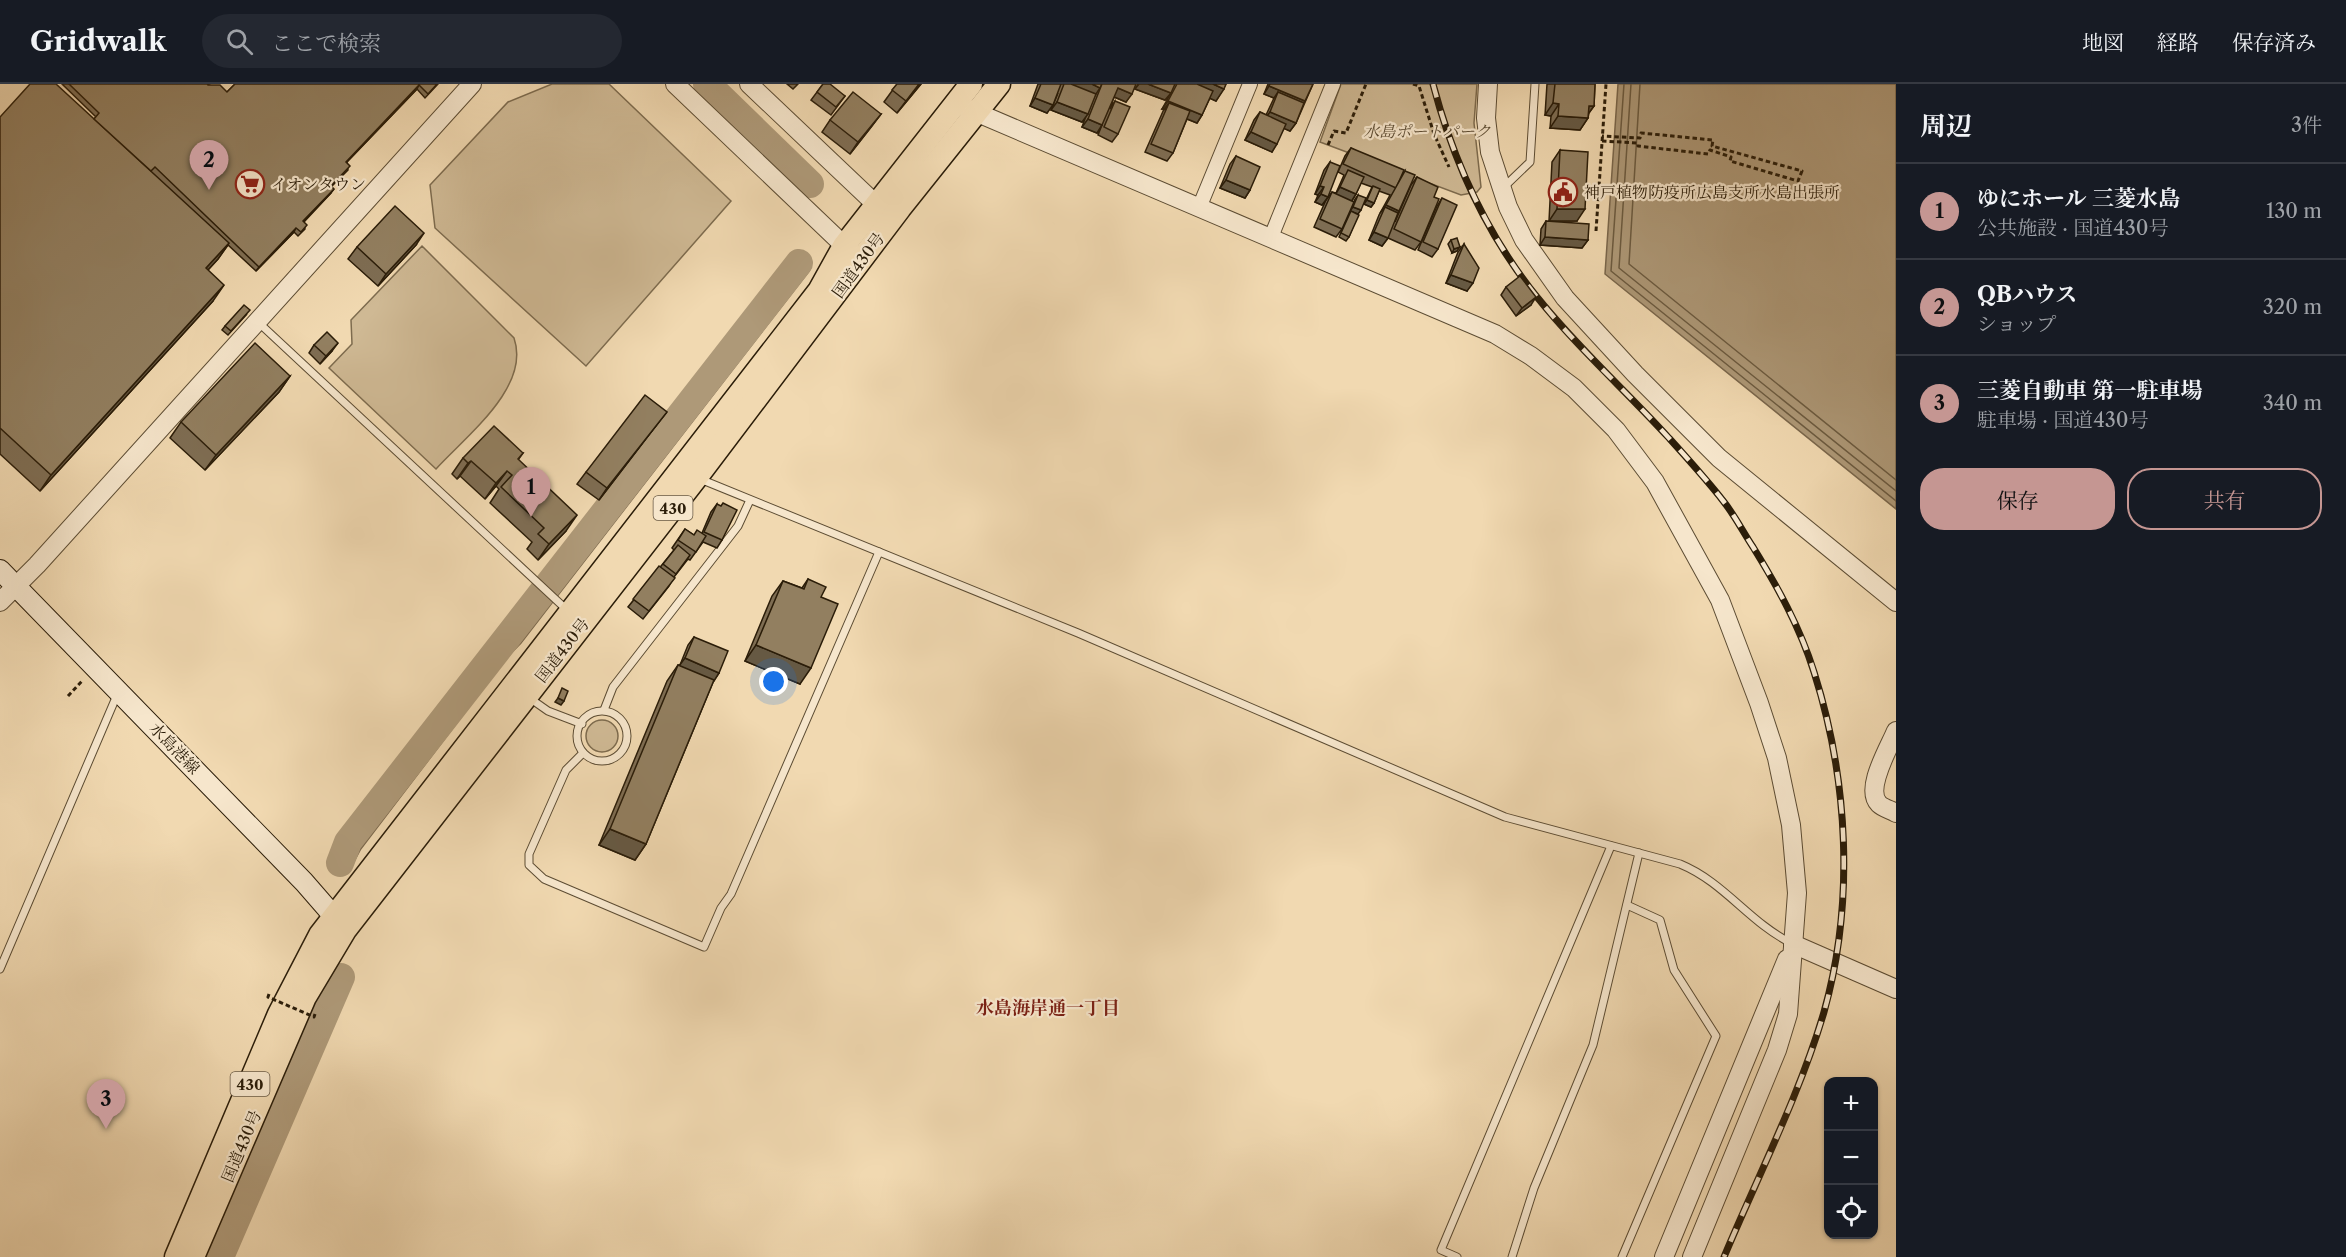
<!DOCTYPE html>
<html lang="ja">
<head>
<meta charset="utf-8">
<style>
  :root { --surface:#171b24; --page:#242831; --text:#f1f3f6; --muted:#9ea1a6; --line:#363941; --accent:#c59692 }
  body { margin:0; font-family:"Libre Caslon Text","Noto Serif JP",serif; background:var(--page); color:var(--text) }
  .controls { position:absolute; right:18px; bottom:18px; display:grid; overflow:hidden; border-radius:12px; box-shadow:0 2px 4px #0004 }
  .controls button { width:54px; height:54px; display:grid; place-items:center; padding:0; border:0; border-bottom:2px solid var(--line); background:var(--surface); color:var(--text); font:30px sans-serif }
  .you { position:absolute; left:774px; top:598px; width:21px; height:21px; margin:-15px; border:4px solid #fff; border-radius:50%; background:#1a73e8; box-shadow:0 0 0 9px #1a73e833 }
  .badge { display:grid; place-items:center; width:39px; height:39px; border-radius:50%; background:var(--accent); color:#111; font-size:20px; font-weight:700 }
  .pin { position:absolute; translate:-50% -50px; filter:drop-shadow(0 2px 3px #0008) }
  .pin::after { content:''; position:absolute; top:32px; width:21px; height:18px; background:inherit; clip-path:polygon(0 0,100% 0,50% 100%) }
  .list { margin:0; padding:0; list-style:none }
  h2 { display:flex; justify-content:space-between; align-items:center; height:78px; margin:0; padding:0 24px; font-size:26px }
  h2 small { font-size:20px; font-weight:400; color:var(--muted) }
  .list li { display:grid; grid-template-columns:39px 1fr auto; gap:18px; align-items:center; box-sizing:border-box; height:96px; padding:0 24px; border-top:2px solid var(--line) }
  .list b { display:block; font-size:22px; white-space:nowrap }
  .list p { margin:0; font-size:20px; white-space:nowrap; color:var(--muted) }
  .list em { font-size:20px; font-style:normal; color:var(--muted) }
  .actions { display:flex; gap:12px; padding:18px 24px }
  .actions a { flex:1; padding:14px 0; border:2px solid var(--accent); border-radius:24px; text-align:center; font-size:21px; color:var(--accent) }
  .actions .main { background:var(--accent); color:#111 }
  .icon { flex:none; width:33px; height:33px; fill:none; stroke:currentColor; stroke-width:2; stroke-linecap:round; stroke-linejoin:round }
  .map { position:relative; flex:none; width:1896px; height:1173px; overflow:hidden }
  header { display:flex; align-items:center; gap:36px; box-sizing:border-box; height:84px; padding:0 30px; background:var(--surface); border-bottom:2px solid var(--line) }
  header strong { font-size:28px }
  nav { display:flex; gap:33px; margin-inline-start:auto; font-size:21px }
  .search { width:420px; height:54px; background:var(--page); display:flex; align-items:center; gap:15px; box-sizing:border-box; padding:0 21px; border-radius:33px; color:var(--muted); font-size:22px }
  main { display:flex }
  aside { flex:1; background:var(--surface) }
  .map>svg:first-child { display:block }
  .green { fill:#cfb994; stroke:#7d6b4e; stroke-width:1.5 }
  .water { fill:#ae9978; stroke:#7a674c; stroke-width:1.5 }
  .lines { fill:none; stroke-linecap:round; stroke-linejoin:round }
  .shore { stroke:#6c5b40; stroke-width:1.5 }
  .stream { stroke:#7a674c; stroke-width:4.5 }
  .river { stroke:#ae9978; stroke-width:28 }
  .service-casing { stroke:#5c4c33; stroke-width:9 }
  .minor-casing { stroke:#5c4c33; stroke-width:16 }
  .tertiary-casing { stroke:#5c4c33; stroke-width:20 }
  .secondary-casing { stroke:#2b1d09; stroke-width:22 }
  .trunk-casing { stroke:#2b1d09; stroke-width:25 }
  .path { stroke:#2b1d09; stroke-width:3; stroke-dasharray:4.5 3; stroke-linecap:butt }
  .service { stroke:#f6e6cc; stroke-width:7 }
  .minor { stroke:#f6e6cc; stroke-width:14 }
  .tertiary { stroke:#f6e6cc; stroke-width:18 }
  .secondary { stroke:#f6e6cc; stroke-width:20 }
  .trunk { stroke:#f1d9b1; stroke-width:22 }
  .rail-casing { stroke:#2b1d09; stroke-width:7 }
  .rail { stroke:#f6e6cc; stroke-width:4.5; stroke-dasharray:14; stroke-linecap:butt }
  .path-bridge { stroke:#2b1d09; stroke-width:3; stroke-dasharray:4.5 3; stroke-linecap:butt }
  .wall { fill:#7e6d53; stroke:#2b1d09; stroke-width:1.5 }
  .shaded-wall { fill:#665943; stroke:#2b1d09; stroke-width:1.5 }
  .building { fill:#927f60; stroke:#2b1d09; stroke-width:1.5 }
  .labels { text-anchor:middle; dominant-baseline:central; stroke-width:4.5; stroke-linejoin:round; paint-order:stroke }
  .shield { fill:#f6e6cc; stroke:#685944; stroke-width:1.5 }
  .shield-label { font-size:15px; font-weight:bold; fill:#2b1d09 }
  .park-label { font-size:16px; font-style:italic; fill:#5c4c33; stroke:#f6e6cc }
  .poi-label { font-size:16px; fill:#2b1d09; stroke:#f6e6cc; text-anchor:start }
  .street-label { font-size:16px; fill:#2b1d09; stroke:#f6e6cc }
  .neighbourhood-label { font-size:18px; font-weight:bold; fill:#7a1f14; stroke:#f6e6cc }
</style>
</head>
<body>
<header>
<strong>Gridwalk</strong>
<div class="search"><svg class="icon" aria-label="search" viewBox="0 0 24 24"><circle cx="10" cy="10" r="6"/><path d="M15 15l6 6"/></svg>ここで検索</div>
<nav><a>地図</a><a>経路</a><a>保存済み</a></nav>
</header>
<main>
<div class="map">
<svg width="1896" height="1173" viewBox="0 0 1896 1173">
  <rect width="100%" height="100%" fill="#f1d9b1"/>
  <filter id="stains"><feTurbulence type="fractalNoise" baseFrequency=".00333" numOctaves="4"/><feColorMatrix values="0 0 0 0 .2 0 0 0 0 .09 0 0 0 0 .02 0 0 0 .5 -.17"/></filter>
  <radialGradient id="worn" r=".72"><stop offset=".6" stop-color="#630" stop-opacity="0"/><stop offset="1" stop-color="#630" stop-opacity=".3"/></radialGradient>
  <g class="green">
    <polygon points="552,0 609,0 731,117 586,282 435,144 430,101 508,18"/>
    <polygon points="1341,0 1477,0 1474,39 1481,103 1477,108 1461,111 1320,58"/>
    <path d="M422 162 514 254C531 303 466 352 436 385L329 284 352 260 351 236Z"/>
    <circle cx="602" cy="652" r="16"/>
  </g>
  <polygon class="water" points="1618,0 1896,0 1896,425 1605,190"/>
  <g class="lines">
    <g class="shore">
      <polyline points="1624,0 1611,187 1896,417"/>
      <polyline points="1631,0 1619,184 1896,407"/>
      <polyline points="1640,0 1629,180 1896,396"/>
    </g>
    <g class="stream">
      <polyline points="719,0 816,94"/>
      <polyline points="351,780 359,765 505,573 519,559 808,186"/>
      <polyline points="232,1173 350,892"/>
    </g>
    <g class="river">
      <polyline points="707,0 810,100"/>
      <polyline points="340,779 348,758 799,179"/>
      <polyline points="220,1173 341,893"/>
    </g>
    <g class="service-casing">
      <g id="service">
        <polyline points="1504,103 1530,78 1535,0"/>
        <polyline points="259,239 567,526"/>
        <path d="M700 395 1078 549 1505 733 1680 780C1724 798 1749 838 1791 859"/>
        <polyline points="528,613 548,627 582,640"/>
        <polyline points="604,626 613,603 738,442 750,416"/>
        <circle cx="602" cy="652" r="25"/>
        <polyline points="583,669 566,686 529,770 529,781 544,795 704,863 721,824 731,810 879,468"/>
        <polyline points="0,885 117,611"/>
        <polyline points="1457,1173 1441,1166 1611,762"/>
        <polyline points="1512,1173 1534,1104 1593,961 1639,769"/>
        <polyline points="1622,1173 1716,952 1674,886 1660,836 1627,821"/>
      </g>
    </g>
    <g class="minor-casing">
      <g id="minor">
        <polyline points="1199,124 1250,0"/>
        <polyline points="1271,153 1333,0"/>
      </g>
    </g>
    <g class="tertiary-casing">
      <g id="tertiary">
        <polyline points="675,0 853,170"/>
        <polyline points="749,0 885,129"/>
        <polyline points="1488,0 1486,34 1490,68 1508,123 1524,156 1565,214 1635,290 1719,374 1896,518"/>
        <polyline points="966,24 1495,250 1531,272 1574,304 1616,346 1655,398 1720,516 1759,619 1777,674 1791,741 1797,809 1788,930 1777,966 1692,1173"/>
        <polyline points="0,518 37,481 472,0"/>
        <path d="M1896 647C1889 664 1864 705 1879 720 1883 724 1891 726 1896 729"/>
        <polyline points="1793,860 1896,905"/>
        <polyline points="1664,1173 1787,875"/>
      </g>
    </g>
    <g class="secondary-casing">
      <polyline id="secondary" points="0,486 304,798 344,844"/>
    </g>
    <g class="trunk-casing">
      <g id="trunk">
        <polyline points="176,1173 279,930 320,851 819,207 844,162 971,0"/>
        <polyline points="193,1173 305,913 345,846 696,394 900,124 999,0"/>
      </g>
    </g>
    <g class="path">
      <polyline points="1413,0 1419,2 1434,50 1449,83"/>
      <polyline points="1602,57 1638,59 1638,62 1708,70 1710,66 1731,73 1730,77 1798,97 1802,87 1712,62 1713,56 1641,49 1640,54 1602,52"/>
      <polyline points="1328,61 1334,47 1346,49 1366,0"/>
      <polyline points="1596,147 1606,0"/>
      <polyline points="68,612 83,596"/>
    </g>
    <use href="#service" class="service"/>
    <use href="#minor" class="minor"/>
    <use href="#tertiary" class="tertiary"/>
    <use href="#secondary" class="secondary"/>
    <use href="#trunk" class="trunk"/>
    <g class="rail-casing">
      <path id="rail" d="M1433 0C1453 76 1487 151 1537 213 1577 263 1625 306 1668 353 1687 374 1707 396 1724 418 1735 432 1743 448 1753 463 1777 502 1800 543 1814 588 1848 695 1855 818 1824 928 1800 1010 1757 1094 1724 1173"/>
    </g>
    <use href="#rail" class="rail"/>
    <polyline class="path-bridge" points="269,910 268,913 314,933 315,930"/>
  </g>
  <g class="wall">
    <polygon points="62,0 207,0 227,8 235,0 438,0 425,14 417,5 347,78 348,86 331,103 331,109 304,138 305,145 298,152 294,148 256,187 228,161 218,175 208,186 213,217 40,407 0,370 0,33 94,35 96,33"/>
    <polygon points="787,0 798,0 793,5"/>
    <polygon points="823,0 845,12 831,31 811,16"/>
    <polygon points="897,0 921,0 897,29 884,18"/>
    <polygon points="1038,0 1136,0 1126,18 1114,13 1110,25 1115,17 1118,50 1112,58 1098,51 1102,41 1097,49 1082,43 1086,32 1082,38 1051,26 1058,9 1047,29 1030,22"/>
    <polygon points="1138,0 1226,0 1216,17 1210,14 1202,31 1197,39 1187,35 1173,69 1167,77 1145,68 1164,25 1162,25 1171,9 1165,16 1135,5"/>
    <polygon points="1268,0 1313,0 1296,39 1290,47 1284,44 1272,68 1245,56 1254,36 1260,28 1266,31 1274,14 1264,10"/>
    <polygon points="1547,0 1595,0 1594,22 1589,29 1588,34 1580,46 1550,44 1551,32 1545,31"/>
    <polygon points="881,30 850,70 822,48 830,36"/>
    <polygon points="1351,64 1401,92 1405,87 1399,127 1395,138 1411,101 1417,93 1434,113 1421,158 1415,166 1388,154 1382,162 1369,156 1379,131 1390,111 1379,107 1374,119 1371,123 1364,120 1372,103 1361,99 1356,110 1352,117 1342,145 1336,153 1314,143 1326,116 1332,108 1336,109 1344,91 1338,88 1345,72"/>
    <polygon points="1560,66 1577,137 1549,137 1552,78"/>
    <polygon points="1236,72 1250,106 1245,114 1220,104 1230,80"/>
    <polygon points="1330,78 1328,113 1322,121 1315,118 1318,111 1315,110 1324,86"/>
    <polygon points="1358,111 1358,130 1349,153 1346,157 1339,153 1349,131 1351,127 1350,127 1355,115"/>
    <polygon points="1442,114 1438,165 1432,173 1418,166 1437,122"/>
    <polygon points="1546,137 1588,156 1582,164 1540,161 1541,145"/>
    <polygon points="1451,156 1457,167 1452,169 1448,160"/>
    <polygon points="1464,160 1467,207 1446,199 1458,168"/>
    <polygon points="416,161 378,202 348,175 357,163"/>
    <polygon points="1506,203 1531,221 1516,232 1501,211"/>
    <polygon points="247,230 228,251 222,246 225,242"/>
    <polygon points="314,261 332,267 320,280 309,269"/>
    <polygon points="290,292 279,308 205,386 170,354 181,338"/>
    <polygon points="658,339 599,416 577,400 586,388"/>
    <polygon points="523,369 518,376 566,447 538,476 527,465 532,458 490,419 499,405 496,402 485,415 460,392 457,395 452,390 463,374"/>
    <polygon points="717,420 722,456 717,464 703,458 690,476 688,475 674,493 669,502 643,535 628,523 674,466 672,464 685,445 694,451 702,449 711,428"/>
    <polygon points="808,495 821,513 800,600 745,577 772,512 783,497 802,504"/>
    <polygon points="694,553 719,589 714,596 646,760 635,776 599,761 667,597 678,581 680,581 688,561"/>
  </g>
  <g class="shaded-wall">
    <polygon points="919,0 921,0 897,29 906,17"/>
    <polygon points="1064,0 1092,0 1100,4 1092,16"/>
    <polygon points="1139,0 1148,0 1171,9 1165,16 1135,5"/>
    <polygon points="1177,0 1213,0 1224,5 1216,17"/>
    <polygon points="419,1 417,5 343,82 346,78"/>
    <polygon points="1269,2 1305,17 1300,25 1278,8 1274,14 1264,10"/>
    <polygon points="1118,4 1132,10 1126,18 1112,12"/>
    <polygon points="1035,14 1053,21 1047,29 1030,22"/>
    <polygon points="1168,17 1202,31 1197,39 1165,26 1169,19 1164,25 1162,25"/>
    <polygon points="1057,18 1088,30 1082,38 1051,26"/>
    <polygon points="1553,19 1559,20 1551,32 1545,31"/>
    <polygon points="1589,22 1594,22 1585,34"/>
    <polygon points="1270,28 1296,39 1290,47 1264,36"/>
    <polygon points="881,30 872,42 850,70 858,58"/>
    <polygon points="1558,32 1588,34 1580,46 1550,44"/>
    <polygon points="1088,35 1102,41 1097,49 1082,43"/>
    <polygon points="1251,48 1277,60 1272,68 1245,56"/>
    <polygon points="1226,96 1250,106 1245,114 1220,104"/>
    <polygon points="1320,102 1324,103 1318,111 1315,110"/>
    <polygon points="1340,103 1356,110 1351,118 1335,111"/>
    <polygon points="334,105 331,109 300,141 303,137"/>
    <polygon points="1321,110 1328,113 1322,121 1315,118"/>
    <polygon points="1367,116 1374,119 1371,123 1364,120"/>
    <polygon points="1386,121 1399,127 1393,135 1385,123 1380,129"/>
    <polygon points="1353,123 1361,126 1358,130 1350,127"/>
    <polygon points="1557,125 1585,125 1577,137 1549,137"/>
    <polygon points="296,144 294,148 256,187 259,183"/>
    <polygon points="1374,148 1388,154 1382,162 1369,156"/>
    <polygon points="424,149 416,161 378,202 386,190"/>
    <polygon points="1545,153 1588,156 1582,164 1540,161"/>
    <polygon points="229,159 218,175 195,200 206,184"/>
    <polygon points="1460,163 1457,167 1452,169 1454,165"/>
    <polygon points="1451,191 1473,199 1467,207 1446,199"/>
    <polygon points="224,201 213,217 40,407 51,391"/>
    <polygon points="1536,213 1531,221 1516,232 1522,224"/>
    <polygon points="338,259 332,267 320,280 326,272"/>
    <polygon points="290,292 279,308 205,386 216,371"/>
    <polygon points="667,328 658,339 599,416 607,404"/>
    <polygon points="471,377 460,392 457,395 468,379"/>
    <polygon points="507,387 496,402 485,415 496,399"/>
    <polygon points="577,431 566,447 538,476 549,460"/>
    <polygon points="756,561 811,584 800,600 745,577"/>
    <polygon points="685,574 719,589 714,597 679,582"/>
    <polygon points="558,614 564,617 561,621 555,618"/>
    <polygon points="610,745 646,760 635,776 599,761"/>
  </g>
  <g class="building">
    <polygon points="30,0 56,0 229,159 206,184 224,201 51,391 0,344 0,33"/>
    <polygon points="69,0 207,0 208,1 220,1 227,8 235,0 437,0 428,10 419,1 346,78 350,82 331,102 334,105 303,137 307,141 301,148 296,144 259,183 155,83 151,87 94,35 99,29"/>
    <polygon points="823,0 830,0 845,12 836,23 817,8"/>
    <polygon points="897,0 919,0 906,17 892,6"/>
    <polygon points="1041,0 1061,0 1053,21 1035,14"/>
    <polygon points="1064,0 1071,0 1096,10 1088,30 1057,18"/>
    <polygon points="1092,0 1102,0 1100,4"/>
    <polygon points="1102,0 1136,0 1132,10 1118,4 1102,41 1088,35"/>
    <polygon points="1148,0 1175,0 1171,9"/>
    <polygon points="1177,0 1197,0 1213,7 1202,31 1168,17"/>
    <polygon points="1213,0 1226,0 1224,5"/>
    <polygon points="1270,0 1313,0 1305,17 1269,2"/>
    <polygon points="1555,0 1595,0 1594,22 1589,22 1588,34 1558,32 1559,20 1553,19"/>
    <polygon points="853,8 881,30 858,58 830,36"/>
    <polygon points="1278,8 1304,19 1296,39 1270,28"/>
    <polygon points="1115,17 1130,23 1118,50 1104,43"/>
    <polygon points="1169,19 1190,27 1173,69 1151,60"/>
    <polygon points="1260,28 1286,40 1277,60 1251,48"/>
    <polygon points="1351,64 1404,86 1396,104 1343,80"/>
    <polygon points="1560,66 1588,68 1585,125 1557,125"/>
    <polygon points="1236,72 1260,83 1250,106 1226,96"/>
    <polygon points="1330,78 1340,82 1328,113 1321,110 1324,103 1320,102"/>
    <polygon points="1348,86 1364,93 1356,110 1340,103"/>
    <polygon points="1405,87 1415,91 1399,127 1386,121"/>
    <polygon points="1417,93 1438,103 1434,113 1439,115 1421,158 1394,145"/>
    <polygon points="1373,102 1380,105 1374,119 1367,116"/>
    <polygon points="1332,108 1354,118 1342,145 1320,135"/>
    <polygon points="1358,111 1366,114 1361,126 1353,123"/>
    <polygon points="1442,114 1457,121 1438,165 1423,158"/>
    <polygon points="395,122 424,149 386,190 357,163"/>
    <polygon points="1385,123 1398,129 1388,154 1374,148"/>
    <polygon points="1351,127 1359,131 1349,153 1341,149"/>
    <polygon points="1546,137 1589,140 1588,156 1545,153"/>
    <polygon points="1457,154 1460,163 1454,165 1451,156"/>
    <polygon points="1464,160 1479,184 1473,199 1451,191"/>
    <polygon points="1520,192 1536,213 1522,224 1506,203"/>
    <polygon points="244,221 250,226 231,247 225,242"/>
    <polygon points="327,248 338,259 326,272 314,261"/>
    <polygon points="255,259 290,292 216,371 181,338"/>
    <polygon points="645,311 667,328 607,404 586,388"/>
    <polygon points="494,342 523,369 518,375 577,431 549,460 538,450 544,444 501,403 512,391 507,387 496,399 471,377 468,379 463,374"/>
    <polygon points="723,419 737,426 722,456 704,448 717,420 721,422"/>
    <polygon points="685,445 694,451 697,446 706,452 696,468 678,456"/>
    <polygon points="678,461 690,471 676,490 663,480"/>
    <polygon points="659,482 675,494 649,527 633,515"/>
    <polygon points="808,495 826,503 821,513 838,520 811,584 756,561 783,497 804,505"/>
    <polygon points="694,553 728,567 719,589 685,574"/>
    <polygon points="678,581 714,596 646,760 610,745"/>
    <polygon points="562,604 568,607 564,617 558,614"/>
  </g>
  <defs>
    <g id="supermarket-ring" transform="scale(1.5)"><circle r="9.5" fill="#f6e6cc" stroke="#8f2418" stroke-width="1.5"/><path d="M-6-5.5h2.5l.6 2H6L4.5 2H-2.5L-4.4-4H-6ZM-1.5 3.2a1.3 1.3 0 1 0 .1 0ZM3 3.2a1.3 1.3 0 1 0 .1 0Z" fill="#8f2418"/></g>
    <g id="civic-ring" transform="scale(1.5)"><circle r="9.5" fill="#f6e6cc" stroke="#8f2418" stroke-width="1.5"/><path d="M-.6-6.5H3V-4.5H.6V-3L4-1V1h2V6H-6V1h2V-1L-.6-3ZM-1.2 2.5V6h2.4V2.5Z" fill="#8f2418"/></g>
  </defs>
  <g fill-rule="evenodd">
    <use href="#supermarket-ring" x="250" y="100"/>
    <use href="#civic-ring" x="1563" y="108"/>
  </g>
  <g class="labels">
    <g class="shield">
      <rect x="653.5" y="412" width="39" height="24" rx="4.5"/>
      <rect x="230.5" y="988" width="39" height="24" rx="4.5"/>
    </g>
    <g class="shield-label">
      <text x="673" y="424">430</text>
      <text x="250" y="1000">430</text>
    </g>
    <g class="park-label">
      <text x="1427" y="47">水島ポートパーク</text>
    </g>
    <g class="poi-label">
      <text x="271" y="100">イオンタウン</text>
      <text x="1584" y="108">神戸植物防疫所広島支所水島出張所</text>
    </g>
    <g class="street-label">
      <text transform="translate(858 181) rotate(-54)">国道430号</text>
      <text transform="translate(562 566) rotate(-52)">国道430号</text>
      <text transform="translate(175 664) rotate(46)">水島港線</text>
      <text transform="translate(241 1062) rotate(-67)">国道430号</text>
    </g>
    <g class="neighbourhood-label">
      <text x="1048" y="924">水島海岸通一丁目</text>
    </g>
  </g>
  <rect width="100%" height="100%" filter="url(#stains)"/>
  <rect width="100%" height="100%" fill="url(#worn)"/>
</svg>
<div class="controls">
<button>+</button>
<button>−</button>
<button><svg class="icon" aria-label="locate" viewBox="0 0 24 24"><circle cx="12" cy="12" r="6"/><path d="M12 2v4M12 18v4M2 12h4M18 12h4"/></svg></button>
</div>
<div class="you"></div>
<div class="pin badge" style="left:531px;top:433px">1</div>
<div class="pin badge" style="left:209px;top:106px">2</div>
<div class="pin badge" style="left:106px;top:1045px">3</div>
</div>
<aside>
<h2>周辺<small>3件</small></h2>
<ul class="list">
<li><span class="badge">1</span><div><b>ゆにホール 三菱水島</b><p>公共施設 · 国道430号</p></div><em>130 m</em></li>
<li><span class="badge">2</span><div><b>QBハウス</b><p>ショップ</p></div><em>320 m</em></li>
<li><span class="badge">3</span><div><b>三菱自動車 第一駐車場</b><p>駐車場 · 国道430号</p></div><em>340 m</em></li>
</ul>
<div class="actions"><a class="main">保存</a><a>共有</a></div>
</aside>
</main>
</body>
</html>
